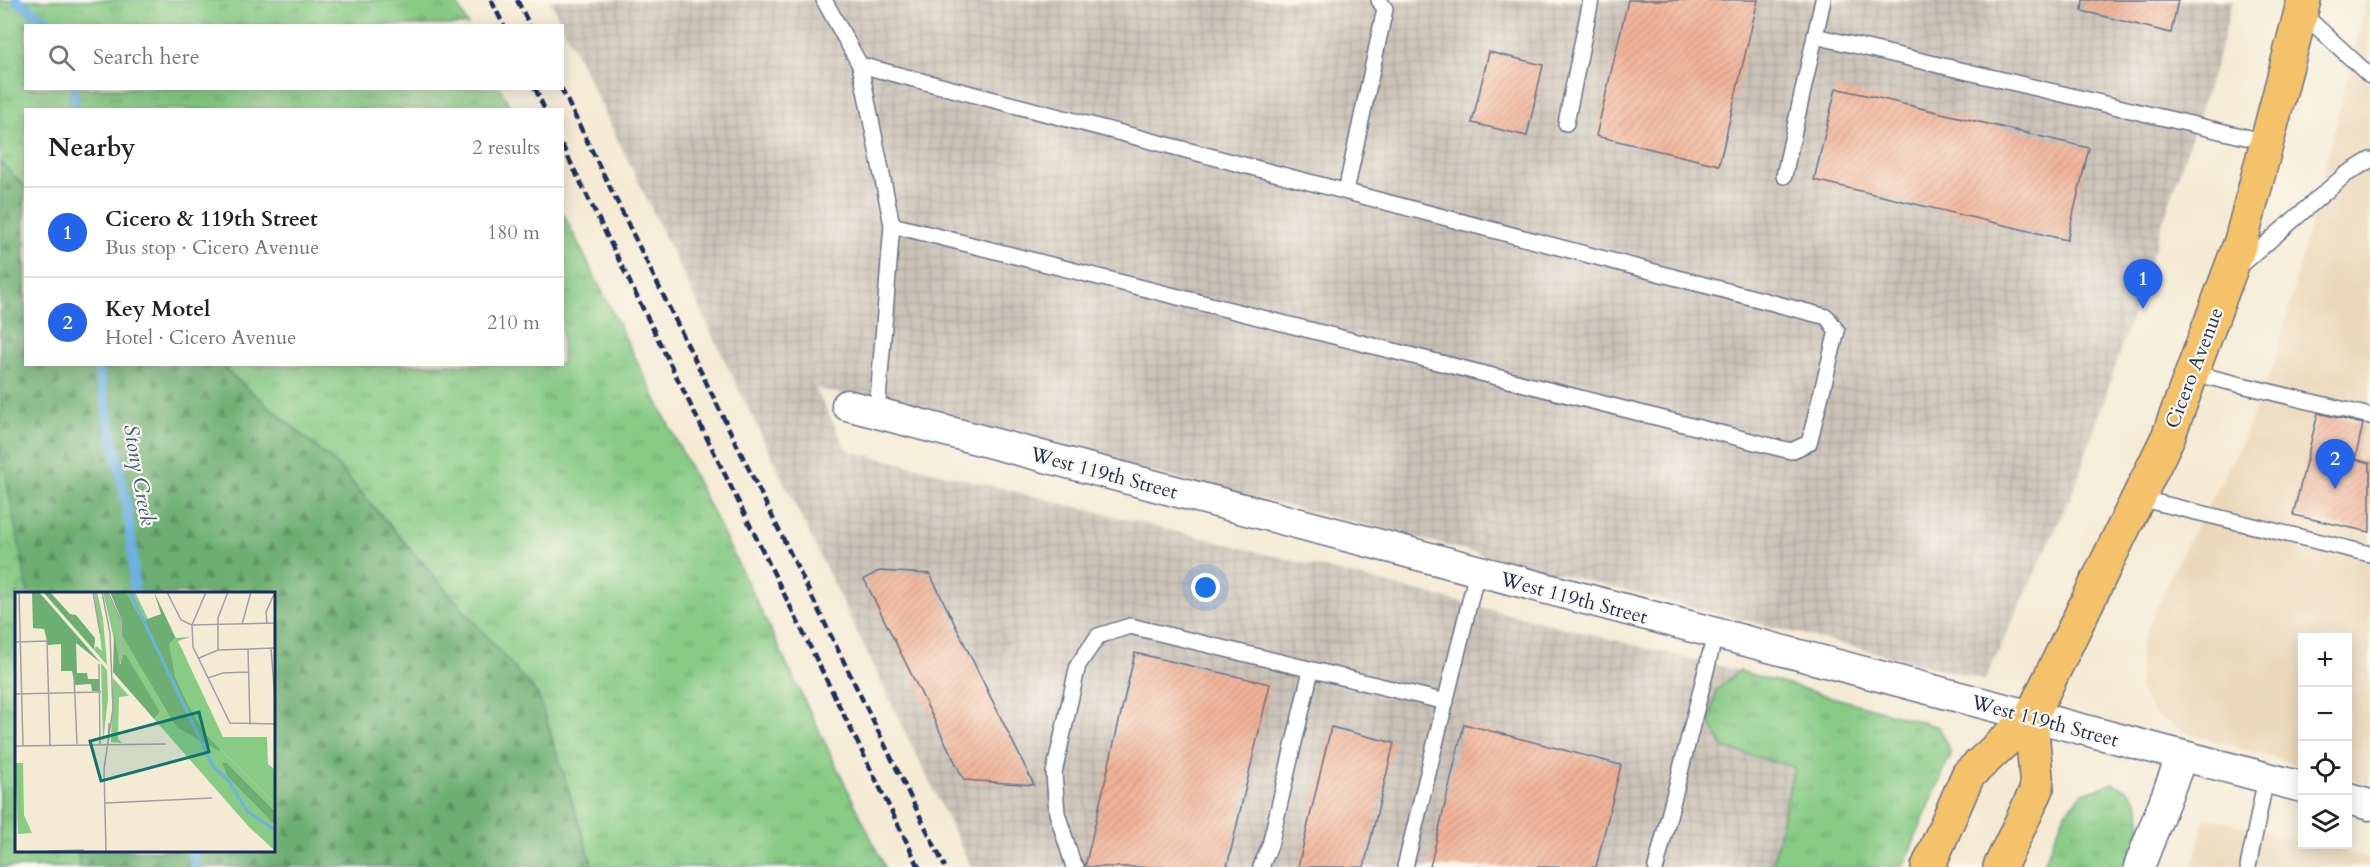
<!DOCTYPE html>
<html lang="en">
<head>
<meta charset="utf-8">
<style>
  :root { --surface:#fff; --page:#f2f2f2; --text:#222; --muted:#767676; --line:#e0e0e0; --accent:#2563eb }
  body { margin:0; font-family:Cardo,serif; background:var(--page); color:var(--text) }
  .controls { position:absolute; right:18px; bottom:18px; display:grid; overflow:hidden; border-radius:0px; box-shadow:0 3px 15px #0003 }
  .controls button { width:54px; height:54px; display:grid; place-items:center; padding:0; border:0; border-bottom:2px solid var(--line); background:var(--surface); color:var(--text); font:30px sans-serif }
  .you { position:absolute; left:1206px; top:588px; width:21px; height:21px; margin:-15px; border:4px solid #fff; border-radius:50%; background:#1a73e8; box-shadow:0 0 0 9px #1a73e833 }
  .badge { display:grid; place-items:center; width:39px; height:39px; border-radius:50%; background:var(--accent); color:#fff; font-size:20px; font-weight:700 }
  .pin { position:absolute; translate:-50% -50px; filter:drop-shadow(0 2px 3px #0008) }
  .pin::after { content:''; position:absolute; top:32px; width:21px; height:18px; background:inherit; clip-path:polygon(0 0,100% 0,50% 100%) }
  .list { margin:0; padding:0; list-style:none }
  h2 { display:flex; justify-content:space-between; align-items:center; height:78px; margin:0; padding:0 24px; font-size:26px }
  h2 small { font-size:20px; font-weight:400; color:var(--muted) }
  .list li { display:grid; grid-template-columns:39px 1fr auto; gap:18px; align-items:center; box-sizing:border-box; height:90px; padding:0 24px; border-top:2px solid var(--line) }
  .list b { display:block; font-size:22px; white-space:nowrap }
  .list p { margin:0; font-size:20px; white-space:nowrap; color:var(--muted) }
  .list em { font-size:20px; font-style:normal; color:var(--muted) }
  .icon { flex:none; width:33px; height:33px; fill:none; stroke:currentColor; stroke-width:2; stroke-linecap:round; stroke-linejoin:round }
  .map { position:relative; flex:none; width:2370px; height:867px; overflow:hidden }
  .search { position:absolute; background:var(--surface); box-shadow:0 3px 15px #0003; left:24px; top:24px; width:540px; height:66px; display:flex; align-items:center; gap:15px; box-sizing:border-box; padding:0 21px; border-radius:0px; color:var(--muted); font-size:22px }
  .panel { position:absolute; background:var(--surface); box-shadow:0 3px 15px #0003; left:24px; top:108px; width:540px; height:258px; border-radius:0px }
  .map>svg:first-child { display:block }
  .built { fill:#ebd8ba }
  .industrial { fill:url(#industrial-grid) }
  .grass { fill:url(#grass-tufts); stroke:#517d72; stroke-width:1.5 }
  .forest { fill:url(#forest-firs); stroke:#446f68; stroke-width:1.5; fill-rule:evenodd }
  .park { fill:url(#park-crowns); stroke:#517d72; stroke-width:1.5 }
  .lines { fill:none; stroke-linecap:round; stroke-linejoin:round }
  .stream { stroke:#6db0e2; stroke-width:10 }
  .building { fill:url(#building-hatch) }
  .service-casing { stroke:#677188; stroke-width:18 }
  .minor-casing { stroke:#677188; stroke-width:33 }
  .primary-casing { stroke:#677188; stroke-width:36 }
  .service { stroke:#fff; stroke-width:15 }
  .minor { stroke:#fff; stroke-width:30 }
  .primary { stroke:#f4c26a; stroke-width:33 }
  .rail { stroke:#1b2f5e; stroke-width:4.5; stroke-dasharray:9 4.5; stroke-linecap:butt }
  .labels { text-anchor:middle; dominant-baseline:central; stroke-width:4.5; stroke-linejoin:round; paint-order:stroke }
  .street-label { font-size:20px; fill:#1b2f5e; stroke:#fbf7ec }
  .water-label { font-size:21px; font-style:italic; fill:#345686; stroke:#fbf7ec }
  .inset-river { fill:none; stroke:#6db0e2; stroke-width:3 }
  .inset-road { fill:none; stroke:#9ea0a5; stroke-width:1.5 }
  .view { fill:#0f766e; fill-opacity:0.15; stroke:#0f766e; stroke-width:3 }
  .inset-edge { fill:none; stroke:#1b2f5e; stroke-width:3 }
</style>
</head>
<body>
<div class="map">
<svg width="2370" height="867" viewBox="0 0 2370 867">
  <defs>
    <pattern id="industrial-grid" width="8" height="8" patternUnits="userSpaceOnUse" patternTransform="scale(1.5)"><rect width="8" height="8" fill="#cbc3b8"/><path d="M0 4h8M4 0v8" fill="none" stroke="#aea8a1"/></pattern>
    <pattern id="grass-tufts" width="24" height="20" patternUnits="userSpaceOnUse" patternTransform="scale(1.5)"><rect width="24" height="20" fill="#87cb85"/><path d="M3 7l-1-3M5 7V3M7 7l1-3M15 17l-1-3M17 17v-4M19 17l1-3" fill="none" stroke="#6ea570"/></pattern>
    <pattern id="forest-firs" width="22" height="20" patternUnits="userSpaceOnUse" patternTransform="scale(1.5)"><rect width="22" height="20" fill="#6daf72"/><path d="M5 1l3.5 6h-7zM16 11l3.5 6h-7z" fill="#598f61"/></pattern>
    <pattern id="park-crowns" width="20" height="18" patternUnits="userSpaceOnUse" patternTransform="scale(1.5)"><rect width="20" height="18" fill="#87cb85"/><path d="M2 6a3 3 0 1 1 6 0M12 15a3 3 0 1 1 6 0" fill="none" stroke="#6ea570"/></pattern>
    <pattern id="building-hatch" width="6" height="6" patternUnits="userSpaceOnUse" patternTransform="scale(1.5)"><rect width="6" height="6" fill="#f1b398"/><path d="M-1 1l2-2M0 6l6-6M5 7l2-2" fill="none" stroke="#ce9a85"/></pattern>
  </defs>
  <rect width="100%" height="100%" fill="#fbf7ec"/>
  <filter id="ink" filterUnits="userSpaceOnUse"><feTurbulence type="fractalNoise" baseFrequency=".0167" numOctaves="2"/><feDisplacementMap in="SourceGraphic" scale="12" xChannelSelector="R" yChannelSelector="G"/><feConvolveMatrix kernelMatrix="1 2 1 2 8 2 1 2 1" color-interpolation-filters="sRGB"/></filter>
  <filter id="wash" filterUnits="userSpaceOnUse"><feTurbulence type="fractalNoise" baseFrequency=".008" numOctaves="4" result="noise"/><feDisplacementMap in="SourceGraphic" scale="24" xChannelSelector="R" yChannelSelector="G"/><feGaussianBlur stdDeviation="1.35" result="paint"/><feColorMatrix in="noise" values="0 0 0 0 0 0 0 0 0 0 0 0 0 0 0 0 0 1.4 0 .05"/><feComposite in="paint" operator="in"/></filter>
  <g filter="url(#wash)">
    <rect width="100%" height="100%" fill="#f5ebd5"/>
    <g class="built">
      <polygon points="2367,0 2370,0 2370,785 2348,779 2348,638 2302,638 2302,766 2184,732 2156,716 2139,688 2141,643 2175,565 2240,447 2277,356"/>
      <polygon points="2205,817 2302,841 2302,844 2316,845 2370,858 2370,867 2192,867"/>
    </g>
    <polygon class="industrial" points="550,0 2233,0 2218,57 2075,487 1985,680 815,388 847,450 1739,671 1716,691 1710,722 1794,767 1772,867 971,867"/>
    <g class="grass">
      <polygon points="0,0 455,0 468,25 26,26 26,88 500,88 511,109 26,110 25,187 0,162"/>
      <polygon points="563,213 753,594 885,867 593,867 538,695 337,465 220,365 562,364"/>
      <polygon points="1739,671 1939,727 1951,754 1903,867 1772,867 1794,767 1723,748 1710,722 1716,691"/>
      <path d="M2113 783C2118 786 2127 789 2131 793 2150 812 2137 846 2128 867H2042L2065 814 2083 793Z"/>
    </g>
    <path class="forest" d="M0 162 25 187 26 364 220 365 337 465 538 695 593 867H0ZM16 594H273V850H16Z"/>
    <polygon class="park" points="0,446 28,594 16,594 16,850 77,851 80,867 0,867"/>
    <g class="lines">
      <g class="stream">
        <polyline points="16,0 54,26"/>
        <polyline points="74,88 74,110"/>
        <path d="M97 364C112 441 135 516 134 594"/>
        <polyline points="192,850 196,867"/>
      </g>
    </g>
    <g id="blocks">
      <g class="building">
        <polygon points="1628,0 1758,0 1719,165 1596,136"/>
        <polygon points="2083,0 2178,0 2171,33 2082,11"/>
        <polygon points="1489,52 1543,65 1527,136 1472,123"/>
        <polygon points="1836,88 2089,148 2067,240 1814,180"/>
        <polygon points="2318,413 2363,424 2355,459 2370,463 2370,532 2293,515"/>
        <polygon points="879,571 930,574 1034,785 964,780 864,579"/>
        <polygon points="1135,653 1270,684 1227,867 1085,867"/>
        <polygon points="1464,724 1621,765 1596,867 1430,867"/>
        <polygon points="1331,727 1394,743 1364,867 1298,867"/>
      </g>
    </g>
  </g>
  <g filter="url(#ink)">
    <use href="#blocks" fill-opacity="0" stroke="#677188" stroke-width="1.5"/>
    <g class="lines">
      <g class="service-casing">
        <g id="service">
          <polyline points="824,0 860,65 892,225 877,413"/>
          <polyline points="2301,12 2370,76"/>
          <polyline points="1815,36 2267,142"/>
          <polyline points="860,65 1827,317 1837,331 1809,443 1791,451 892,225"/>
          <polyline points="1566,123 1591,0"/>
          <polyline points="1784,176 1823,0"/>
          <polyline points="1346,191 1385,9 1379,0"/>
          <polyline points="2239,267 2345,175 2370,160"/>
          <polyline points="2192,373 2370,416"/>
          <polyline points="2138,498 2370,554"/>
          <polyline points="1076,867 1073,864 1057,813 1054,773 1078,665 1098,636 1130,626 1446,702"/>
          <polyline points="1261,867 1270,845 1311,670"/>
          <polyline points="1405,867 1477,572"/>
          <polyline points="1656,867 1715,635"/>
          <polyline points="2248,867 2266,778"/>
        </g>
      </g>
      <g class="minor-casing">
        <g id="minor">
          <polyline points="847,405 2302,787"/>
          <polyline points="2348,799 2370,805"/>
          <polyline points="2139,867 2182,756"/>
        </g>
      </g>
      <g class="primary-casing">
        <g id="primary">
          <polyline points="1928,867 1968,775 2031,717 2168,437 2241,241 2304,0"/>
          <polyline points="2000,867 2037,789 2031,717"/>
        </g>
      </g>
      <use href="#service" class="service"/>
      <use href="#minor" class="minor"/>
      <use href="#primary" class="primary"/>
      <g class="rail">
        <polyline points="491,0 504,26"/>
        <polyline points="517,0 530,26"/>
        <polyline points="535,88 545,110"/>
        <polyline points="561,88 945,867"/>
        <polyline points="562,145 919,867"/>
      </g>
    </g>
  </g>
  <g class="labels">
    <g class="street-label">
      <text transform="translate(2194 368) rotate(-69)">Cicero Avenue</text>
      <text transform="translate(1104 473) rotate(15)">West 119th Street</text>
      <text transform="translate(1574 598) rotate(15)">West 119th Street</text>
      <text transform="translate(2045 721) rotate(15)">West 119th Street</text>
    </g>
    <g class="water-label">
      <text transform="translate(139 475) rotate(80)">Stony Creek</text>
    </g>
  </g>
  <g transform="translate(15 592)">
    <rect width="260" height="260" fill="#f5ebd5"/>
    <path d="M79 0H82L88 26 92 73 79 58 81 54 87 59ZM88 0H92L105 28V73ZM111 0H120L133 27 127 29 123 25ZM107 44 161 135 205 157 259 211V218L212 171 259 232V258L234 235 139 127 145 120 107 73ZM86 71 92 78 93 107 88 150ZM98 86 114 104 104 105 103 147 107 151 96 150ZM0 171H8L9 223 17 241 3 242Z" fill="#87cb85"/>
    <path d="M17 0H24L86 71 61 51 62 81H72L73 87H84V99H77L76 92 60 93 57 79H46V52L33 53 29 37 18 36ZM28 0H35L55 22 61 23 80 46 79 58ZM95 0H111L127 29 146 22 139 0 208 146 204 159 161 135 107 44V29ZM99 42 105 73 108 63H111L145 120 139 127 98 80ZM207 171H212L259 218V232L213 185Z" fill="#6daf72"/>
    <path d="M176 45 163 49 208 145H252L253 172 259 177V211L190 142 173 113 160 85 154 52 160 46Z" fill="#87cb85"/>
    <path class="inset-river" d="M115 0 198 174 214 189 232 219 260 238"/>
    <path class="inset-road" d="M4 0 8 154M78 0 85 41M87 0 95 41 98 116 89 177 91 259M93 0 106 29V70M152 0 166 28 177 33 178 55 215 131 260 132M191 0 177 33 260 31M252 31 251 20 260 0M227 32 236 0M0 50 32 49 35 153M256 56 260 108M233 57 235 133M203 58V26L213 0M184 66 203 58 260 56M84 72 85 152M59 83 62 152M193 86 208 81 234 80M0 102 86 100M93 152 94 131M0 154 151 152M90 211 197 206M33 259 69 258"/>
    <path class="view" d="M184 120 194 160 86 189 75 149Z"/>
    <rect width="260" height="260" class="inset-edge"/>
  </g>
</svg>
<div class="controls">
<button>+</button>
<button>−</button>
<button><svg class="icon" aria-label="locate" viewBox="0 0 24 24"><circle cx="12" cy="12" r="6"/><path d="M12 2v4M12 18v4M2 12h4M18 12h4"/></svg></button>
<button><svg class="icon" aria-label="layers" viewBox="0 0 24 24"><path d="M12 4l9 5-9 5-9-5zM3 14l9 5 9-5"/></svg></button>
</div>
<div class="you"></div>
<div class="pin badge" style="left:2143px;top:309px">1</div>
<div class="pin badge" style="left:2335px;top:489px">2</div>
<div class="search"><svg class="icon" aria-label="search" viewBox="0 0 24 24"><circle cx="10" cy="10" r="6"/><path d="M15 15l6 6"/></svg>Search here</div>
<section class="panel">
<h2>Nearby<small>2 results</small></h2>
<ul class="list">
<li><span class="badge">1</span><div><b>Cicero &amp; 119th Street</b><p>Bus stop · Cicero Avenue</p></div><em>180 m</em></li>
<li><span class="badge">2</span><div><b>Key Motel</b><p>Hotel · Cicero Avenue</p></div><em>210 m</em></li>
</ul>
</section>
</div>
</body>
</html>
